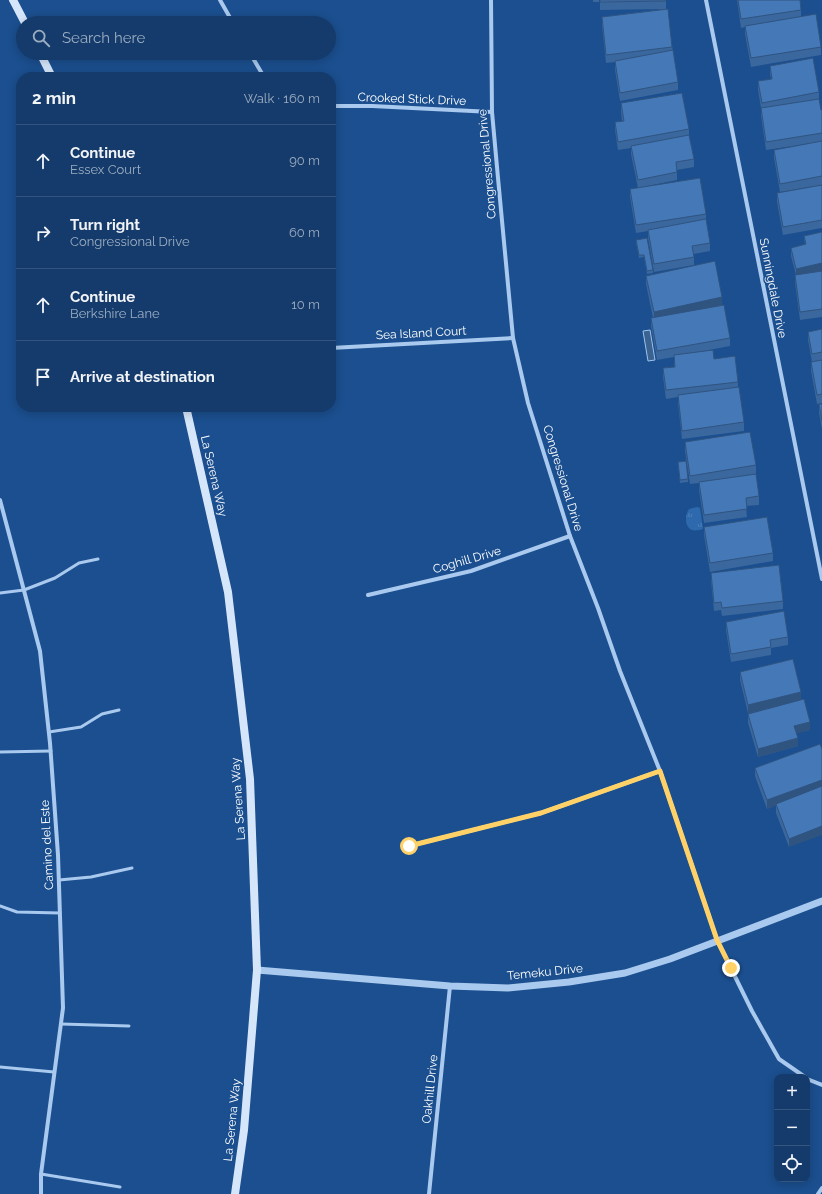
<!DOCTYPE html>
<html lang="en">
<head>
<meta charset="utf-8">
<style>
  :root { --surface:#143b6b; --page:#1d4271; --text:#f1f3f6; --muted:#9dadc1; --line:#33557e }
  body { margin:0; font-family:Raleway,sans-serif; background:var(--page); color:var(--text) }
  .controls { position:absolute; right:12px; bottom:12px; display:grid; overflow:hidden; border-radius:8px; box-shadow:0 2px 10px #0003 }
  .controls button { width:36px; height:36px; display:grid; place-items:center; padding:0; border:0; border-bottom:1px solid var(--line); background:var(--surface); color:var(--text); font:20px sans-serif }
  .stop { position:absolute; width:12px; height:12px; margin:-9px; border:3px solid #ffd166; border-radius:50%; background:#fff }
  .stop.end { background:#ffd166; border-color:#fff; box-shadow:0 1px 4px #0008 }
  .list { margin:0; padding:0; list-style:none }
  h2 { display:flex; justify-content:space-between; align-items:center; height:52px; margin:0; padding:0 16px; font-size:17px }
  h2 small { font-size:13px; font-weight:400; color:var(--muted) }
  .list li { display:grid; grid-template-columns:26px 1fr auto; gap:12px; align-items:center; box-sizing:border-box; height:72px; padding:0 16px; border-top:1px solid var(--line) }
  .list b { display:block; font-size:15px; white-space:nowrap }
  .list p { margin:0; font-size:13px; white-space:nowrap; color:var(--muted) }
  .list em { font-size:13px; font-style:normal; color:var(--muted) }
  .icon { flex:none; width:22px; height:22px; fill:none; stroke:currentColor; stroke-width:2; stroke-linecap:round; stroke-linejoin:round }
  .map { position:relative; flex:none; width:822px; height:1194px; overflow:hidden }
  .search { position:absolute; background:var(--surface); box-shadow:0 2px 10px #0003; left:16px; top:16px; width:320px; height:44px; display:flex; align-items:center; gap:10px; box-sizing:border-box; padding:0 14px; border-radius:22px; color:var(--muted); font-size:15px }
  .panel { position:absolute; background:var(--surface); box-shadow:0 2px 10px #0003; left:16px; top:72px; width:320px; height:340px; border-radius:16px }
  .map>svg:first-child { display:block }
  .grass { fill:url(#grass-tufts) }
  .water { fill:#3c6290; stroke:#9cc4f0 }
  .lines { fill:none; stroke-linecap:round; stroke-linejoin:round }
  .service { stroke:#a9c9ee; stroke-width:3 }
  .minor { stroke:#a9c9ee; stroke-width:4 }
  .tertiary { stroke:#a9c9ee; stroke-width:7 }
  .secondary { stroke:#d6e6fa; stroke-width:8 }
  .wall { fill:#3a679d }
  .shaded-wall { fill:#305480 }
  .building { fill:#4478b7; stroke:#305480 }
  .route { stroke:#ffd166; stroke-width:5 }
  .labels { text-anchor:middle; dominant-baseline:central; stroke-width:3; stroke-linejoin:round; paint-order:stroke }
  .street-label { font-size:12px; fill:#fff; stroke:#1b4f8f }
</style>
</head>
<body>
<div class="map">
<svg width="822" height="1194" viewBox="0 0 822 1194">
  <defs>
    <pattern id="grass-tufts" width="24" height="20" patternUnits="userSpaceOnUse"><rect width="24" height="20" fill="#2e69ad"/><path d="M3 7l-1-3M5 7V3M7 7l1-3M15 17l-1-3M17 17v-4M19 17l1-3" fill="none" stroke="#4d80b9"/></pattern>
  </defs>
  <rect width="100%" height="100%" fill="#1b4f8f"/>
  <path class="grass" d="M697 507 700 508 703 529C700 530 695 531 692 530 684 527 685 515 689 509Z"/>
  <polygon class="water" points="650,330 655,360 648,361 643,331"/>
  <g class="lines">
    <g class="service">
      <polyline points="0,593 24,590 55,578 79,563 98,559"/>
      <polyline points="49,732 81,727 102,714 119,710"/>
      <polyline points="0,752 51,751"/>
      <polyline points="59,880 91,877 132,868"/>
      <polyline points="0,906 17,912 60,913"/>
      <polyline points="61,1024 129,1026"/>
      <polyline points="0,1067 54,1072"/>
      <polyline points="41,1174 120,1187"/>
    </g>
    <g class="minor">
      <polyline points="220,0 233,23"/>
      <polyline points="491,0 492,112 498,178 513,338 528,403 570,536 598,608 620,671 660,771 717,940 752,1011 779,1059 805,1077"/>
      <polyline points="706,0 822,579"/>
      <polyline points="250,53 264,77"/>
      <polyline points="331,106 372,106 492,112"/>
      <polyline points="331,348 513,338"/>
      <polyline points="0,500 40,651 50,743 58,855 63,1008 41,1174 41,1194"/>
      <polyline points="368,595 471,571 570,536"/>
      <polyline points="409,846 541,813 660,771"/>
      <polyline points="807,1079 822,1085"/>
      <polyline points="429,1194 450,986"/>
      <polyline points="818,1194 822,1188"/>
    </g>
    <polyline class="tertiary" points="257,970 450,986 508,988 569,982 625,973 670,959 822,901"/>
    <g class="secondary">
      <polyline points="13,0 25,23"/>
      <polyline points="40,53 52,77"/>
      <polyline points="186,407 228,592 250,779 257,970 244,1130 235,1194"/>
    </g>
  </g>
  <g class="wall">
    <rect x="593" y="0" width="6" height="2"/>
    <polygon points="600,0 666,0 666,9 678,82 678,90 620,101 615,70 615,62 606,63 602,26 602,17 664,9 600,10"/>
    <polygon points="737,0 800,0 801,10 801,16 821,47 821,55 751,67 745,34 745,27 741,28"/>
    <polygon points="770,66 819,92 819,100 821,110 822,110 822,185 780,192 774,158 774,150 813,143 766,150 761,116 761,108 758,90 758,81 771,79 770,74"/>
    <polygon points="621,103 689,129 689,135 694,159 694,167 677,170 677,180 638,188 631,154 631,148 618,150 615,130 615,122 622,121 621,112"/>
    <polygon points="822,185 822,228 783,235 777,202 777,193"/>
    <polygon points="630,189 706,214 706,219 710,243 710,251 694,254 694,265 654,272 648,238 648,231 636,233 630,197"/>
    <polygon points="822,232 822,317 800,320 795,283 795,275 796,275 791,256 791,248 805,245 804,236"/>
    <polygon points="636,240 653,270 653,273 647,274 644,257 639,258 636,243"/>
    <polygon points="646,276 722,305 730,338 730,346 699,352 714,359 738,382 738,387 744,422 744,431 682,439 678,403 678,397 666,399 663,377 663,368 674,367 674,357 657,360 651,326 651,318 653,318 646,284"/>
    <polygon points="822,329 822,403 817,404 811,371 811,362 812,362 808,340 808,332"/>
    <polygon points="819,404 822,404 822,429 819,413"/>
    <polygon points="685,442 756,465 756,474 741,476 759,496 759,505 746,506 747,517 704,523 699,490 699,483 690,484 685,451"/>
    <polygon points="678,462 688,479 688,482 680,483"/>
    <polygon points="704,527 773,553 773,561 710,572 704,535"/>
    <polygon points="711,573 783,601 783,609 722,616 721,610 714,611 711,581"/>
    <polygon points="726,622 788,637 788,645 771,648 771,655 731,662 726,630"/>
    <polygon points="740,672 801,700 810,730 796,733 798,746 758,757 748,723 748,714 780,706 748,713 740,680"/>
    <polygon points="820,744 789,847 776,813 776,805 767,809 755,776 755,768"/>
  </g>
  <g class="shaded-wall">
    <polygon points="822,263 822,272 796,278 796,269"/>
    <polygon points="722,297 722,305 654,320 654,312"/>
    <polygon points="801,692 801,701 748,713 748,705"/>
    <polygon points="810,722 810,730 794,734 794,726"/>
    <polygon points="798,738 798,746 758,757 758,749"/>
    <polygon points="822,780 822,788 767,809 767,800"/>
    <polygon points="822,826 822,835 789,847 789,839"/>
  </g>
  <g class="building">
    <polygon points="600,0 666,0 666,1 600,2"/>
    <polygon points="738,0 800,0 801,10 741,19"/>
    <polygon points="668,9 672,47 606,55 602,17"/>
    <polygon points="816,14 821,47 751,58 745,26"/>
    <polygon points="673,50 678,82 620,93 615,61"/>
    <polygon points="813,58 819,92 762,103 758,81 772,79 770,66"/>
    <polygon points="682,93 689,129 618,142 615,122 624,121 621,103"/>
    <polygon points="819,99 821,110 822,110 822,133 766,142 761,108"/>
    <polygon points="689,135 694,159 676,162 677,172 638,180 631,146"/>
    <polygon points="822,141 822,176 780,184 774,150"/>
    <polygon points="700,178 706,214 636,225 630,189"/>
    <polygon points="822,185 822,220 783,227 777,193"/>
    <polygon points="706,219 710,243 692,246 694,257 654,264 648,230"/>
    <polygon points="822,232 822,263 796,269 791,248 806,244 804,236"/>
    <polygon points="647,238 653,270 647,271 644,255 639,255 636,240"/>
    <polygon points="715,261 722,297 654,312 646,276"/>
    <polygon points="822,271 822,309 800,312 795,275"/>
    <polygon points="724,305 730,338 657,351 651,318"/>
    <polygon points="822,329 822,352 812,354 808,332"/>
    <polygon points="713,350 714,359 735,356 738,382 666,390 663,368 675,367 674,355"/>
    <polygon points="822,360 822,394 817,395 811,362"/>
    <polygon points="739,387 744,422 682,431 678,395"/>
    <polygon points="819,404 822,404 822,421"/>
    <polygon points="750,432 756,465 690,476 685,442"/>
    <polygon points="686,461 688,479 680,480 678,462"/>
    <polygon points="756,474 759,496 746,498 747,509 704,515 699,482"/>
    <polygon points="767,517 773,553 710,563 704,527"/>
    <polygon points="779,565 783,601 722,608 721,602 714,603 711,573"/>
    <polygon points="784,611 788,637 770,640 771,647 731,654 726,622"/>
    <polygon points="793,659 801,692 748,705 740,672"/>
    <polygon points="804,699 810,722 794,726 798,738 758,749 748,714"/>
    <polygon points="820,744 822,749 822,780 767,800 755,768"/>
    <polygon points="822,786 822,826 789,839 776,804"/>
  </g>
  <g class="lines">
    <polyline class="route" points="409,846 541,813 660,771 717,940 731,968"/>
  </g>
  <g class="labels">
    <g class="street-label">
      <text transform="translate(412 99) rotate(2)">Crooked Stick Drive</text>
      <text transform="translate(487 164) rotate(-95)">Congressional Drive</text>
      <text transform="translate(773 288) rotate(79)">Sunningdale Drive</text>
      <text transform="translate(421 333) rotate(-3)">Sea Island Court</text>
      <text transform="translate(214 476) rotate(77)">La Serena Way</text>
      <text transform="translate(563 478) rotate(73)">Congressional Drive</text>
      <text transform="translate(467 560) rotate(-16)">Coghill Drive</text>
      <text transform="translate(238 799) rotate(-94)">La Serena Way</text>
      <text transform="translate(47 845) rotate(-93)">Camino del Este</text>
      <text transform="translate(545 972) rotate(-6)">Temeku Drive</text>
      <text transform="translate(430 1089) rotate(-84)">Oakhill Drive</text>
      <text transform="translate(232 1120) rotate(-84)">La Serena Way</text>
    </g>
  </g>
</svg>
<div class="controls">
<button>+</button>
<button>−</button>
<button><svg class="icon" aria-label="locate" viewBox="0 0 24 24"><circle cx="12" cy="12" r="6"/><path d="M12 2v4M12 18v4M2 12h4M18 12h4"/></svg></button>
</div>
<div class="stop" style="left:409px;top:846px"></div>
<div class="stop end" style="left:731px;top:968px"></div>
<div class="search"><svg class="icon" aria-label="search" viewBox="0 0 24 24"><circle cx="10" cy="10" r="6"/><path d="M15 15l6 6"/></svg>Search here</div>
<section class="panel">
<h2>2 min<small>Walk · 160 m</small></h2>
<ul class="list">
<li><svg class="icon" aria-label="ahead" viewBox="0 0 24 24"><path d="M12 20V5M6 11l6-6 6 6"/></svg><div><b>Continue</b><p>Essex Court</p></div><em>90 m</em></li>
<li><svg class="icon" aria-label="right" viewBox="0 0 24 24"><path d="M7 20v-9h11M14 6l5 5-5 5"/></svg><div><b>Turn right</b><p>Congressional Drive</p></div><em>60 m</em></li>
<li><svg class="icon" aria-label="ahead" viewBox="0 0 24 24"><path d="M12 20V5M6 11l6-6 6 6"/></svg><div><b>Continue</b><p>Berkshire Lane</p></div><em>10 m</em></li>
<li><svg class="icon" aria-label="arrive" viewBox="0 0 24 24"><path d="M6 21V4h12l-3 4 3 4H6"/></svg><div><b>Arrive at destination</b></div></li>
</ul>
</section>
</div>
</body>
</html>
